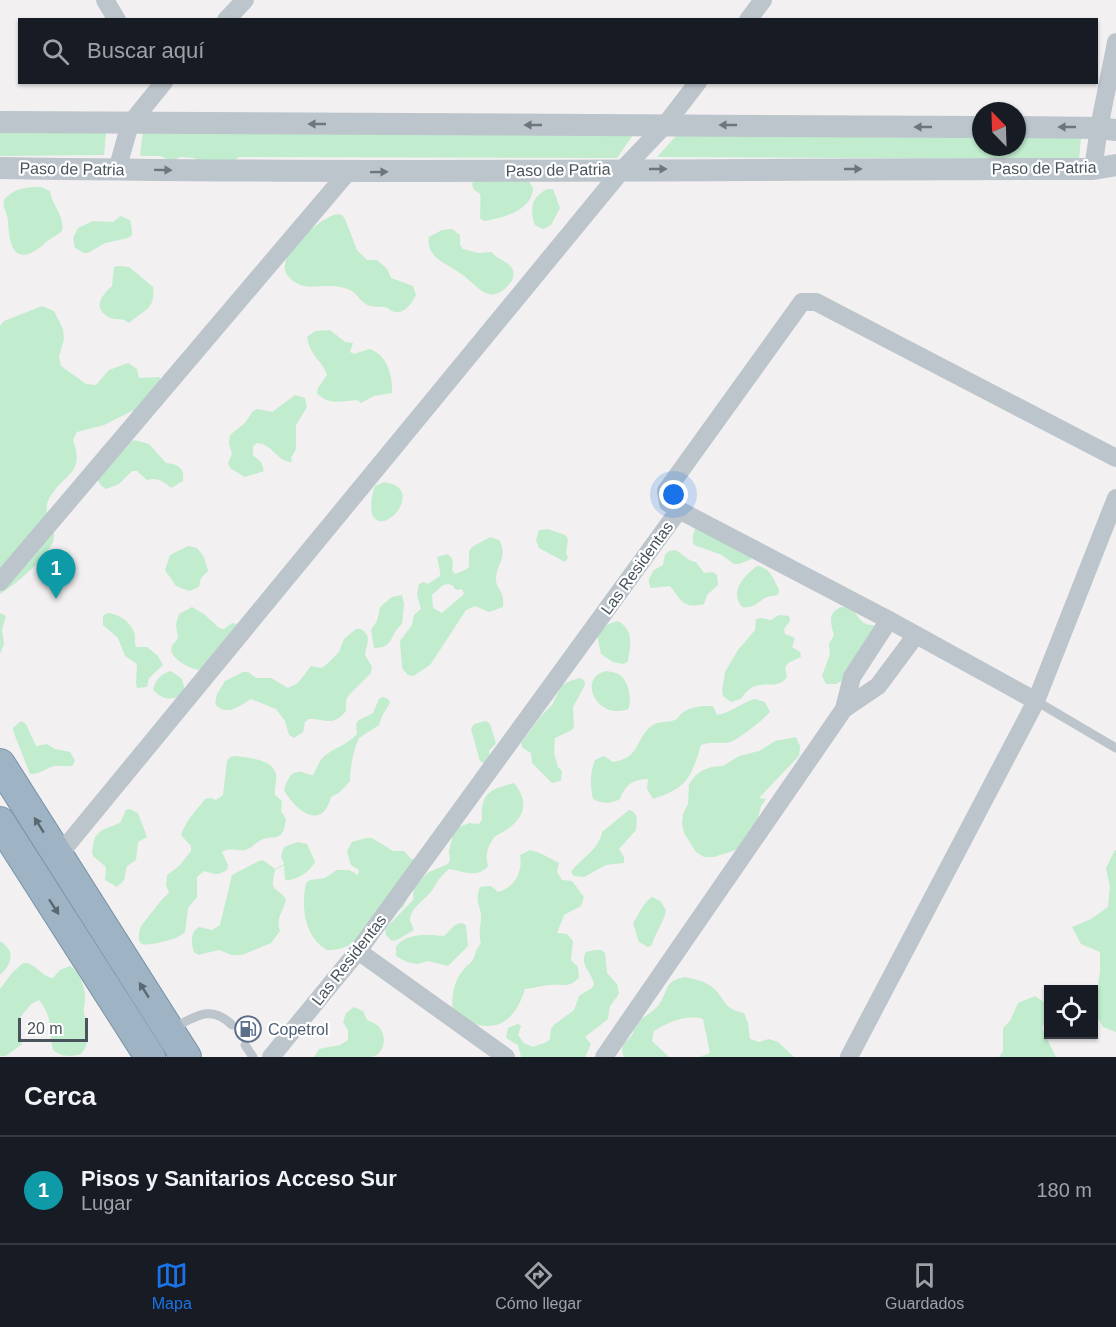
<!DOCTYPE html>
<html lang="es">
<head>
<meta charset="utf-8">
<style>
  :root { --surface:#171b24; --page:#242831; --text:#f1f3f6; --muted:#9ea1a6; --line:#363941; --accent:#1a73e8 }
  body { margin:0; font-family:Helvetica,sans-serif; background:var(--page); color:var(--text) }
  .controls { position:absolute; right:18px; bottom:18px; display:grid; overflow:hidden; border-radius:0px; box-shadow:0 2px 4px #0004 }
  .controls button { width:54px; height:54px; display:grid; place-items:center; padding:0; border:0; border-bottom:2px solid var(--line); background:var(--surface); color:var(--text); font:30px sans-serif }
  .compass { position:absolute; left:972px; top:102px; width:54px; height:54px; border-radius:50%; background:var(--surface); box-shadow:0 2px 4px #0004; rotate:337deg }
  .scale { position:absolute; left:18px; bottom:15px; width:70px; box-sizing:border-box; padding-left:6px; border:3px solid #49555c; border-top:0; font-size:16px; line-height:21px; white-space:nowrap; color:#49555c; -webkit-text-stroke:4px #fff; paint-order:stroke }
  .you { position:absolute; left:674px; top:495px; width:21px; height:21px; margin:-15px; border:4px solid #fff; border-radius:50%; background:#1a73e8; box-shadow:0 0 0 9px #1a73e833 }
  .badge { display:grid; place-items:center; width:39px; height:39px; border-radius:50%; background:var(--accent); color:#fff; font-size:20px; font-weight:700 }
  .pin { position:absolute; translate:-50% -50px; filter:drop-shadow(0 2px 3px #0008) }
  .pin::after { content:''; position:absolute; top:32px; width:21px; height:18px; background:inherit; clip-path:polygon(0 0,100% 0,50% 100%) }
  .list { margin:0; padding:0; list-style:none }
  h2 { display:flex; justify-content:space-between; align-items:center; height:78px; margin:0; padding:0 24px; font-size:26px }
  h2 small { font-size:20px; font-weight:400; color:var(--muted) }
  .list li { display:grid; grid-template-columns:39px 1fr auto; gap:18px; align-items:center; box-sizing:border-box; height:108px; padding:0 24px; border-top:2px solid var(--line) }
  .list b { display:block; font-size:22px; white-space:nowrap }
  .list p { margin:0; font-size:20px; white-space:nowrap; color:var(--muted) }
  .list em { font-size:20px; font-style:normal; color:var(--muted) }
  .icon { flex:none; width:33px; height:33px; fill:none; stroke:currentColor; stroke-width:2; stroke-linecap:round; stroke-linejoin:round }
  .map { position:relative; flex:none; width:1116px; height:1057px; overflow:hidden }
  .search { position:absolute; background:var(--surface); box-shadow:0 2px 4px #0004; left:18px; right:18px; top:18px; height:66px; display:flex; align-items:center; gap:15px; box-sizing:border-box; padding:0 21px; border-radius:0px; color:var(--muted); font-size:22px }
  .sheet { height:186px; background:var(--surface) }
  nav { display:flex; justify-content:space-around; align-items:center; box-sizing:border-box; height:84px; border-top:2px solid var(--line); background:var(--surface); font-size:16px; color:var(--muted) }
  nav a { display:grid; justify-items:center; gap:3px }
  nav .on { color:var(--accent) }
  .map>svg:first-child { display:block }
  .green { fill:#c1ecce; fill-rule:evenodd }
  .lines { fill:none; stroke-linecap:round; stroke-linejoin:round }
  .trunk-casing { stroke:#7692a7; stroke-width:32 }
  .service { stroke:#bcc5cb; stroke-width:9 }
  .minor { stroke:#bcc5cb; stroke-width:18 }
  .tertiary { stroke:#bcc5cb; stroke-width:22 }
  .trunk { stroke:#9eb4c4; stroke-width:30 }
  .oneway { fill:#6c777d }
  .oneway2 { fill:#5a6871 }
  .labels { text-anchor:middle; dominant-baseline:central; stroke-width:4.5; stroke-linejoin:round; paint-order:stroke }
  .street-label { font-size:16px; fill:#49555c; stroke:#fff }
  .service-label { font-size:16px; fill:#4e5e75; stroke:#fff; text-anchor:start }
</style>
</head>
<body>
<div class="map">
<svg width="1116" height="1057" viewBox="0 0 1116 1057">
  <rect width="100%" height="100%" fill="#f2f0f0"/>
  <g class="green">
    <polygon points="0,131 106,133 104,155 0,156"/>
    <polygon points="143,131 633,135 617,158 239,157 235,160 202,163 194,158 181,157 171,161 160,156 140,156"/>
    <polygon points="677,135 981,137 981,147 1017,147 1017,137 1081,137 1079,159 657,157"/>
    <path d="M525 175 533 188C532 211 502 218 484 221L480 218C480 215 481 196 480 194 478 192 475 191 473 188L472 183 477 181Z"/>
    <path d="M41 187 50 191C52 206 65 216 62 231 58 235 54 236 50 239 46 241 43 246 39 248 13 267 9 242 8 222 8 213 2 209 4 200 14 188 26 187 41 187Z"/>
    <path d="M548 189H553L560 208 551 225 543 229 535 225C529 208 532 196 548 189Z"/>
    <path d="M337 214 342 215 345 219 357 250 367 260H377L387 269 391 278 413 286 416 295C412 303 405 313 396 312 391 312 388 307 384 307 378 306 371 308 366 304 354 296 359 291 340 287 322 283 303 294 288 276 272 257 320 218 337 214Z"/>
    <polygon points="121,216 130,220 132,229 132,235 128,238 105,243 88,253 84,253 75,248 73,238 78,228 93,221 113,222"/>
    <path d="M452 229 460 235V245L463 249 478 253 492 252C497 260 509 261 513 270 514 275 513 280 510 283 489 309 477 284 460 273 446 263 426 258 429 237L442 230Z"/>
    <path d="M119 266 129 267 153 287C156 310 143 310 129 323 122 317 117 321 110 318 91 308 102 295 112 286L114 267Z"/>
    <path d="M42 306 54 311 63 329 64 339 59 357 61 366 86 384 96 385 109 370 128 363 137 369 139 378 160 377V387L138 408 104 425 77 432 73 440C86 475 62 474 49 499 42 511 53 522 54 535 57 550 13 587 0 594V326L4 321Z"/>
    <path d="M330 330 345 342 353 343 350 352 354 354 369 349C387 353 393 377 392 393L374 396 361 403 357 400C343 401 328 406 317 393L318 388 327 375C323 361 310 357 307 337L315 331Z"/>
    <path d="M295 395 305 398 307 407 296 425V449L291 458 292 462C277 462 273 444 257 443L253 446V455L261 462 264 471 245 477 230 468 228 463 232 454 229 444 230 435 245 423 253 411 257 409 272 412Z"/>
    <path d="M134 440 149 444 166 463C178 464 185 468 183 481L171 488C163 481 158 477 147 480L137 471H132L119 484 106 489C99 485 98 481 95 474L116 449Z"/>
    <path d="M384 482C428 488 382 540 372 514 370 506 372 493 375 486Z"/>
    <path d="M698 523 742 548 752 559 739 564H734L722 555 694 545C691 537 694 530 698 523Z"/>
    <polygon points="548,529 565,535 568,539 566,553 568,558 565,562 539,548 536,540 539,530"/>
    <path d="M490 537 499 540C509 557 496 564 496 579 496 590 505 590 503 607L489 612 475 606 466 610 430 665 413 676 408 675 402 668 400 641 412 625 414 615 421 609 417 594 419 584 424 582 428 584 440 576V571L437 557 447 554C454 558 453 563 452 570L455 574 465 570 469 567V551L472 547ZM449 584 453 586 456 590 462 589 464 594 442 613 433 608 432 595 443 585Z"/>
    <polygon points="188,546 197,548 204,557 208,571 201,578 199,587 189,591 176,586 165,570 170,555"/>
    <path d="M674 550C683 552 686 561 696 562L704 573 713 572 717 575 718 585 707 595 704 604C683 609 682 601 670 586L651 588 649 584V579L654 570 663 565 665 555 669 551Z"/>
    <path d="M757 566C770 567 774 580 779 590L778 595C773 596 766 596 762 600 755 605 752 608 742 607 729 591 744 576 757 566Z"/>
    <path d="M402 595 404 604 402 624C389 634 395 648 374 648L371 630 377 621 380 607 392 597Z"/>
    <path d="M192 607 204 614 219 628 224 629 232 623 237 624 200 670C192 670 167 658 172 646 173 643 177 641 178 638L176 624 179 614Z"/>
    <path d="M841 607C862 607 854 628 878 625L845 679 836 684H826L822 676 830 654 829 644 834 635C831 623 827 613 841 607Z"/>
    <polygon points="0,613 6,616 2,630 4,644 0,654"/>
    <path d="M107 613C118 613 130 622 134 632 136 638 134 641 136 647H147L158 656 163 665 149 678 147 687 137 688 136 683 137 664 125 656 118 638 103 625V616Z"/>
    <path d="M779 615 789 616 790 621 784 629 785 634 795 638 792 647 800 652 801 657 788 663 785 668 787 677C775 694 756 673 741 699L731 702 723 696 722 691 725 672 738 650 755 630 756 619 761 618 771 620Z"/>
    <path d="M618 621C635 631 630 645 628 662L623 664 613 662 601 654 597 634 608 624Z"/>
    <path d="M356 629H361C373 637 366 644 365 655L372 667 371 673 348 696 346 701V711C332 728 326 718 309 719L305 722 303 732 294 738 289 735 285 721 276 709 251 699C240 706 226 717 215 704L217 694 225 681 243 672H248L256 678H271L288 688 298 683 311 666 321 668 325 666 339 652 344 639Z"/>
    <path d="M171 671 182 679 185 691 182 696C170 700 163 700 153 690 155 680 162 673 171 671Z"/>
    <path d="M606 671C611 672 617 672 621 676 628 682 633 700 628 709 598 721 576 678 606 671Z"/>
    <polygon points="580,678 584,680 585,685 573,707 574,726 572,730 555,738 554,753 558,767 562,771 561,781 552,783 532,763 531,753 523,748 521,743 541,716 552,705 561,686 570,681"/>
    <path d="M383 697 388 699 390 703 382 716 379 725 359 738C353 751 350 768 350 781L340 792 331 797C322 832 295 810 284 790 287 781 290 770 302 772 306 773 309 775 313 775 318 767 319 759 327 754 337 747 348 744 357 734L356 724 359 720 373 713 379 699Z"/>
    <path d="M754 699 765 702 770 712C764 719 739 739 730 742 721 745 713 740 701 745 691 778 687 788 653 799L647 789 648 779C633 779 625 785 620 799 610 804 603 804 593 799 590 785 590 772 595 760L604 756 613 762C639 758 635 742 649 728 657 720 666 723 675 720 678 718 679 716 682 713 691 706 703 706 713 706L717 715C731 713 741 703 754 699Z"/>
    <path d="M21 721 26 724 36 746 47 744 55 749 70 752 75 760 73 765C67 768 61 765 54 766 45 768 40 775 30 774L14 733 13 728Z"/>
    <polygon points="486,721 490,724 496,743 489,751 490,757 485,764 480,761 471,729 474,724"/>
    <polygon points="796,737 800,746 799,756 759,798 766,799 761,806 751,845 714,857 704,857 696,852 684,833 682,824 683,814 688,804 689,784 695,776 703,770 712,767 723,766 739,756 759,751 775,741"/>
    <path d="M235 756C247 758 273 758 276 775 277 782 274 788 275 795L282 801 281 811 286 819C283 844 274 834 261 840 255 843 251 849 245 850 236 851 229 847 222 852L228 865 227 870C217 876 215 874 204 871L197 877V897L188 908 185 932C177 939 172 939 162 942 147 945 133 950 141 926 151 915 157 903 169 893L166 885 167 875 179 866 191 851V846L181 835C186 820 196 811 205 799L210 798 216 800 223 795 227 761 230 757Z"/>
    <path d="M514 783C528 800 526 815 509 828 504 832 496 834 493 839 487 848 485 856 488 866 477 879 463 871 449 869 440 877 438 880 433 889 426 900 410 907 410 921L414 930 397 940 392 941 386 935 385 929 413 900 414 886 429 872 448 864 450 860 449 852 454 829 469 823 479 824 482 820C480 793 491 789 514 783Z"/>
    <polygon points="130,809 138,813 147,837 138,842 136,860 127,866 124,880 117,887 105,880 106,870 105,866 93,856 92,851 95,837 102,830 120,823 126,810"/>
    <path d="M629 810C639 813 637 821 636 830L619 849 624 857V863L606 865 584 877 574 876 571 872C581 858 599 850 602 832Z"/>
    <path d="M366 838H372L393 851H404L410 858 424 864 403 907 399 910 385 912C368 929 354 951 327 950 304 937 301 906 306 883L310 880 325 878 337 870H349L358 875 359 870 351 865 347 851 352 842Z"/>
    <path d="M298 842 307 844 315 862C309 872 297 881 285 880L284 865 275 870C270 894 274 884 286 899 284 911 275 918 280 931L271 943 242 955H232L219 950 198 955 194 952C191 944 190 932 199 927L212 930 220 925 232 875 259 861 263 860 275 869 284 864 281 856 284 847Z"/>
    <path d="M530 850 540 853 559 863 557 872 562 880 572 881 584 897 581 906 564 915 557 933 567 934 573 941 571 960 578 967 579 978C566 989 565 984 551 985 543 985 534 988 525 989 512 1030 489 1034 453 1015 451 998 453 981 465 968 467 965 470 964 472 961 476 955 474 952 481 943 478 934 481 927 481 917 481 904 474 904 480 887L491 886 498 892C515 887 523 872 520 855Z"/>
    <polygon points="1115,850 1116,850 1116,1032 1103,1027 1094,1011 1100,972 1100,952 1081,944 1072,927 1091,919 1108,907 1110,887 1106,868"/>
    <path d="M652 897 660 901 666 910C664 923 655 932 652 945L648 947 639 942 633 923C640 913 642 904 652 897Z"/>
    <path d="M461 923 466 925 468 946 448 966 428 961 418 964 407 962 396 956V947C406 932 429 935 444 936L455 925Z"/>
    <path d="M0 941C16 951 12 964 0 975Z"/>
    <path d="M595 950H601L605 953 607 973 617 984 619 994 610 1006 608 1019 585 1037 591 1044 585 1057H521L518 1045 506 1038 508 1028 518 1024 521 1026 518 1035 524 1043 533 1047 547 1042 550 1039 551 1029 554 1025 574 1010 579 996 592 988 594 984C592 972 579 965 586 952Z"/>
    <path d="M23 963C36 962 41 977 53 978L60 970 70 966C79 972 84 984 85 995 86 1001 83 1007 84 1013 86 1028 92 1041 81 1054 71 1057 61 1057 53 1050 48 1029 54 1019 39 1000L31 1004 19 1019 22 1044 6 1056H0V989L12 973Z"/>
    <path d="M685 977C694 979 705 981 712 987 726 998 722 1009 744 1013L748 1023 750 1039 759 1042 769 1039 778 1042 794 1057H699L710 1053 703 1019C687 1014 667 1022 654 1031L652 1041 669 1057H624C618 1042 628 1043 633 1033 635 1028 632 1028 636 1024 642 1017 652 1013 658 1006 669 991 663 981 685 977Z"/>
    <polygon points="1035,996 1044,1002 1048,1008 1042,1029 1056,1057 999,1057 1003,1051 1003,1028 1010,1021 1018,1003"/>
    <path d="M354 1007 363 1011 367 1020C375 1023 381 1026 383 1035 386 1044 381 1055 371 1057 360 1057 328 1057 314 1057L319 1049 340 1045 348 1040V1030L343 1022 346 1013Z"/>
  </g>
  <g class="lines">
    <g class="trunk-casing">
      <g id="trunk">
        <polyline points="0,764 186,1057"/>
        <polyline points="0,822 150,1057"/>
      </g>
    </g>
    <g class="service">
      <polyline points="1036,701 1116,748"/>
      <path d="M171 1029C194 1018 210 1003 232 1025"/>
      <polyline points="245,1045 253,1057"/>
    </g>
    <g class="minor">
      <polyline points="105,0 117,20"/>
      <polyline points="226,20 245,0"/>
      <polyline points="748,20 763,0"/>
      <polyline points="1093,169 1099,128 1116,42"/>
      <polyline points="117,170 130,124 164,82"/>
      <polyline points="679,510 889,620 1036,701 1116,498"/>
      <polyline points="0,582 348,172"/>
      <polyline points="844,709 878,686 916,635"/>
      <polyline points="58,856 623,169 665,125 698,82"/>
      <polyline points="358,951 506,1057"/>
      <polyline points="271,1057 358,951 679,510 668,503 666,491 802,302 816,302 1116,458"/>
      <polyline points="604,1057 844,709 852,677 889,620"/>
      <polyline points="849,1057 1036,701"/>
    </g>
    <g class="tertiary">
      <polyline points="0,122 981,127"/>
      <polyline points="1017,127 1099,128 1116,130"/>
      <path d="M0 168C364 174 729 169 1093 169L1116 165"/>
    </g>
    <use href="#trunk" class="trunk"/>
  </g>
  <defs><path id="oneway-solid" d="M-6-.8H1V-3.2L6.5 0L1 3.2V.8H-6Z" transform="scale(1.5)"/></defs>
  <g class="oneway">
    <use href="#oneway-solid" transform="translate(317 124) rotate(-180)"/>
    <use href="#oneway-solid" transform="translate(533 125) rotate(-180)"/>
    <use href="#oneway-solid" transform="translate(728 125) rotate(-180)"/>
    <use href="#oneway-solid" transform="translate(923 127) rotate(-180)"/>
    <use href="#oneway-solid" transform="translate(1067 127) rotate(-180)"/>
    <use href="#oneway-solid" transform="translate(658 169)"/>
    <use href="#oneway-solid" transform="translate(853 169)"/>
    <use href="#oneway-solid" transform="translate(163 170) rotate(1)"/>
    <use href="#oneway-solid" transform="translate(379 172) rotate(-1)"/>
  </g>
  <g class="oneway2">
    <use href="#oneway-solid" transform="translate(39 825) rotate(-122)"/>
    <use href="#oneway-solid" transform="translate(54 907) rotate(57)"/>
    <use href="#oneway-solid" transform="translate(144 990) rotate(-122)"/>
  </g>
  <defs>
    <g id="fuel-ring" transform="scale(1.35)"><circle r="9.5" fill="#fff" stroke="#5c6f8a" stroke-width="1.5"/><path d="M-5.5-6h7V0h2V4h1.3V-2.5L3-4.5l.8-.8L6-3V5H2.5V1h-1V6h-7ZM-4.2-4.7v3.2H.2V-4.7Z" fill="#5c6f8a"/></g>
  </defs>
  <g fill-rule="evenodd">
    <use href="#fuel-ring" x="248" y="1029"/>
  </g>
  <g class="labels">
    <g class="street-label">
      <text transform="translate(1044 168) rotate(-1)">Paso de Patria</text>
      <text transform="translate(72 169) rotate(1)">Paso de Patria</text>
      <text transform="translate(558 170) rotate(-1)">Paso de Patria</text>
      <text transform="translate(637 568) rotate(-54)">Las Residentas</text>
      <text transform="translate(349 960) rotate(-52)">Las Residentas</text>
    </g>
    <g class="service-label">
      <text x="268" y="1029">Copetrol</text>
    </g>
  </g>
</svg>
<div class="controls">
<button><svg class="icon" aria-label="locate" viewBox="0 0 24 24"><circle cx="12" cy="12" r="6"/><path d="M12 2v4M12 18v4M2 12h4M18 12h4"/></svg></button>
</div>
<svg class="compass" viewBox="-18 -18 36 36"><path d="M0-13l5 13h-10z" fill="#e53935"/><path d="M0 13l5-13h-10z" fill="#9ea1a6"/></svg>
<div class="scale">20 m</div>
<div class="you"></div>
<div class="pin badge" style="left:56px;top:599px;background:#0f9aa8">1</div>
<div class="search"><svg class="icon" aria-label="search" viewBox="0 0 24 24"><circle cx="10" cy="10" r="6"/><path d="M15 15l6 6"/></svg>Buscar aquí</div>
</div>
<section class="sheet">
<h2>Cerca<small></small></h2>
<ul class="list">
<li><span class="badge" style="background:#0f9aa8">1</span><div><b>Pisos y Sanitarios Acceso Sur</b><p>Lugar</p></div><em>180 m</em></li>
</ul>
</section>
<nav>
<a class="on"><svg class="icon" aria-label="map" viewBox="0 0 24 24"><path d="M3 6l6-2 6 2 6-2v14l-6 2-6-2-6 2zM9 4v14M15 6v14"/></svg>Mapa</a>
<a><svg class="icon" aria-label="directions" viewBox="0 0 24 24"><path d="M12 3l9 9-9 9-9-9zM9 14v-3h6M13 9l2 2-2 2"/></svg>Cómo llegar</a>
<a><svg class="icon" aria-label="saved" viewBox="0 0 24 24"><path d="M7 4h10v16l-5-4-5 4z"/></svg>Guardados</a>
</nav>
</body>
</html>
